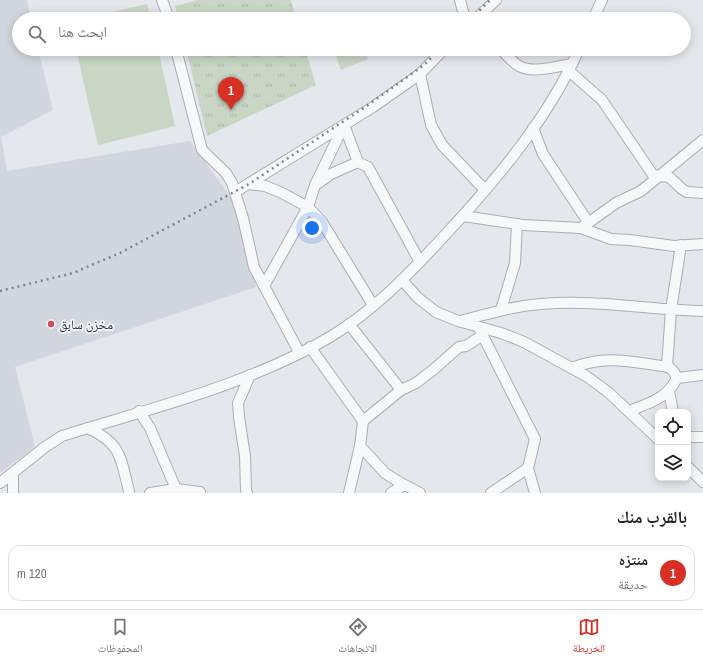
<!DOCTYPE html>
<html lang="ar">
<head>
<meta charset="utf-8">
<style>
  :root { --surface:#fff; --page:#f2f2f2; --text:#222; --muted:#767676; --line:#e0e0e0; --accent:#d93025 }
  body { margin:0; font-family:"Archivo Narrow","Noto Naskh Arabic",sans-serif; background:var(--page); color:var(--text); direction:rtl }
  .controls { position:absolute; right:12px; bottom:12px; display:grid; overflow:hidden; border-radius:8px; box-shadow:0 2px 10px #0003 }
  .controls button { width:36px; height:36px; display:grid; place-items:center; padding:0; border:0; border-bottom:1px solid var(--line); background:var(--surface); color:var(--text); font:20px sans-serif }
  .you { position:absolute; left:312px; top:228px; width:14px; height:14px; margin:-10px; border:3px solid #fff; border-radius:50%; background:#1a73e8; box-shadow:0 0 0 6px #1a73e833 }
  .badge { display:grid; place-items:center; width:26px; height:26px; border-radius:50%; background:var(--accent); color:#fff; font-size:13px; font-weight:700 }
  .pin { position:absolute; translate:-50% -33px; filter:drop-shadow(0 1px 2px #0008) }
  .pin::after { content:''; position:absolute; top:21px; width:14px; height:12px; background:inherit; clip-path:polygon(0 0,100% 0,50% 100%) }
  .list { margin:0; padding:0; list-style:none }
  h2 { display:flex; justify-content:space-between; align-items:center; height:52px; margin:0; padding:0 16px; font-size:17px }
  h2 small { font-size:13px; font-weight:400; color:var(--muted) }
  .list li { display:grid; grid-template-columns:26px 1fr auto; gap:12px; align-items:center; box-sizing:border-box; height:56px; margin:0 8px 8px; padding:0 8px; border:1px solid var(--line); border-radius:12px }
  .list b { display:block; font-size:15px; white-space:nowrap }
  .list p { margin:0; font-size:13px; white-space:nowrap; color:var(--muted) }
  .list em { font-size:13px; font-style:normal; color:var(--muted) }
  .icon { flex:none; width:22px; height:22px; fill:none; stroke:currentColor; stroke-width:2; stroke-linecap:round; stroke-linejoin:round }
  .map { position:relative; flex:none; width:703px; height:493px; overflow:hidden; direction:ltr }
  .search { position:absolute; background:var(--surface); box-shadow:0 2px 10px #0003; left:12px; right:12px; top:12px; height:44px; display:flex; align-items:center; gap:10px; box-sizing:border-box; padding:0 14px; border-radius:22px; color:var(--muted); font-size:15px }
  .sheet { height:116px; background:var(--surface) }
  nav { display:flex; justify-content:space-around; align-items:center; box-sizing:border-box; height:56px; border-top:1px solid var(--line); background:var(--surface); font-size:11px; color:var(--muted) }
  nav a { display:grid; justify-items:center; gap:2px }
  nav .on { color:var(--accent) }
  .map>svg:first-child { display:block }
  .built { fill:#d2d6de }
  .grass { fill:#c9d6c5 }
  .park { fill:url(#park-tufts) }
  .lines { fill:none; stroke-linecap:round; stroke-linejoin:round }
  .street-casing { stroke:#a9aeb7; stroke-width:12 }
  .street { stroke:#f7f8fa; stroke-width:10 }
  .rail { stroke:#7d8696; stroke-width:2.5; stroke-dasharray:2 4; stroke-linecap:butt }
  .poi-dot { fill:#d1495b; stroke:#f4f6f9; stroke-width:1.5 }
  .labels { text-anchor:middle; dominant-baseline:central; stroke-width:3.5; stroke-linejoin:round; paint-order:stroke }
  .poi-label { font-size:13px; fill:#2b3445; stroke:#f4f6f9; text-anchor:start }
</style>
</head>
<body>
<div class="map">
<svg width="703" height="493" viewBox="0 0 703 493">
  <defs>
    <pattern id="park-tufts" width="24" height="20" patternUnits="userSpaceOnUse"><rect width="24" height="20" fill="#c9d6c5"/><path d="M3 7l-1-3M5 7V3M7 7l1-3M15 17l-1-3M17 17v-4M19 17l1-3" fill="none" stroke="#adb8ab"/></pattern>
  </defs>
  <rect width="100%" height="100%" fill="#e4e7ec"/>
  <polygon class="built" points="0,0 27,0 31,19 19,19 19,49 38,49 53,110 1,137 7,171 190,141 238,207 256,287 15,367 35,447 0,473"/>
  <g class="grass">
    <polygon points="147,4 151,19 82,19 90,17"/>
    <polygon points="76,49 158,49 175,126 98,145"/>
    <polygon points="334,49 365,49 368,59 341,70"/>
  </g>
  <g class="park">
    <polygon points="198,0 291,0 296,19 179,19 175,6"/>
    <polygon points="186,49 305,49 316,85 207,136"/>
  </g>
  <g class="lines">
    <g class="street-casing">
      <g id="street">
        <polyline points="162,0 169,19"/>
        <polyline points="460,0 465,19"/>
        <polyline points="476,19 496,0"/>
        <polyline points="593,19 602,0"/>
        <polyline points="176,49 202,150 226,173 232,183 243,218 254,267 299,352"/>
        <path d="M500 49C506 54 512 62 519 66 533 74 557 66 572 64"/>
        <polyline points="568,70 602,100 653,175 669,177 682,189 687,192 703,193"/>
        <polyline points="420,74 431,125 442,145 485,190"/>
        <polyline points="344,125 358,162"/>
        <polyline points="533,128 543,154 588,222"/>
        <polyline points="249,184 265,186 280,192 308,207 322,222 373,305"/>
        <polyline points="317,184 331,174 358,162 368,167 420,262"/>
        <polyline points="235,192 373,107 420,74 444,49"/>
        <polyline points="463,216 523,225 581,228 611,239 630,240 674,246 703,244"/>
        <polyline points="581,228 616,203 641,191 703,140"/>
        <polyline points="402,280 418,298 436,312 458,321 501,333 524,342 586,376 608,392 658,439"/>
        <polyline points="264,286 308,207 315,185 344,125"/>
        <polyline points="501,310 515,263 517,224"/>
        <path d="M460 321C487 314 514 306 541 304 595 299 649 310 703 311"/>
        <polyline points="349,324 401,390"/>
        <polyline points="480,330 535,439 528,468 535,493"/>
        <polyline points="310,347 363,421"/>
        <polyline points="667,367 671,310 681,245"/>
        <path d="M571 368C608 354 631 362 669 367L674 372 677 378 703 375"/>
        <polyline points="669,391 673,412"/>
        <polyline points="139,411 150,428 176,489"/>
        <path d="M629 411C649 403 667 399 677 378"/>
        <path d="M88 428C122 444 120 457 129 491"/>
        <polyline points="688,437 703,437"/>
        <polyline points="360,446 385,473 399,482 420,493"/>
        <polyline points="688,467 703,482"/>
        <path d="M0 483 45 447 62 436C152 408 248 385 330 337 375 310 411 272 446 234 497 179 548 119 579 49"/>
        <polyline points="13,493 13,473"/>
        <polyline points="150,493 176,489 200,492"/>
        <polyline points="247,493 246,490 245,456 239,417 238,403 250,375"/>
        <polyline points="349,493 360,446 363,421 401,390 416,383 433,370 459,347 466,346 483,335"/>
        <polyline points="391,493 404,485"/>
        <polyline points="491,493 528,468"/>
      </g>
    </g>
    <use href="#street" class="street"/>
    <g class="rail">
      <polyline points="471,19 490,0"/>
      <polyline points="0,291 73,273 94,264 120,253 249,184 368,105 424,65 440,49"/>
    </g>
  </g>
  <circle class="poi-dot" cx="51" cy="324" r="4"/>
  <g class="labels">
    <g class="poi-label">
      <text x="59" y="324">مخزن سابق</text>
    </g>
  </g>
</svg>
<div class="controls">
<button><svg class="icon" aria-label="locate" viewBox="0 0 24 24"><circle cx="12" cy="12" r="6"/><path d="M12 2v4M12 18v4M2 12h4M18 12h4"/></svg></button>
<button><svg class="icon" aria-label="layers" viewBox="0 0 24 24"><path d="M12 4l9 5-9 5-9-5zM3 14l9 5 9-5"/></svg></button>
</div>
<div class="you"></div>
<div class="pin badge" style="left:231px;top:110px">1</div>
<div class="search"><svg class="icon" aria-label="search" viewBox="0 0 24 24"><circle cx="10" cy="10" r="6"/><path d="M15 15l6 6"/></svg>ابحث هنا</div>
</div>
<section class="sheet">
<h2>بالقرب منك<small></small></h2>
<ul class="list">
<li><span class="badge">1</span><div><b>منتزه</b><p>حديقة</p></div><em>120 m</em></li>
</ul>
</section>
<nav>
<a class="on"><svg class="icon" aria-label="map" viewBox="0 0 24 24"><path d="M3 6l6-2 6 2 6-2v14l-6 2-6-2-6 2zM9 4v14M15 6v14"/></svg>الخريطة</a>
<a><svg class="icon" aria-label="directions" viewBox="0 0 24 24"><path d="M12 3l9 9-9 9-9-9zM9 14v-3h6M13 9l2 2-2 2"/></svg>الاتجاهات</a>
<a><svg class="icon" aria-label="saved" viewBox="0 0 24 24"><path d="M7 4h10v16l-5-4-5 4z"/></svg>المحفوظات</a>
</nav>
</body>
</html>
